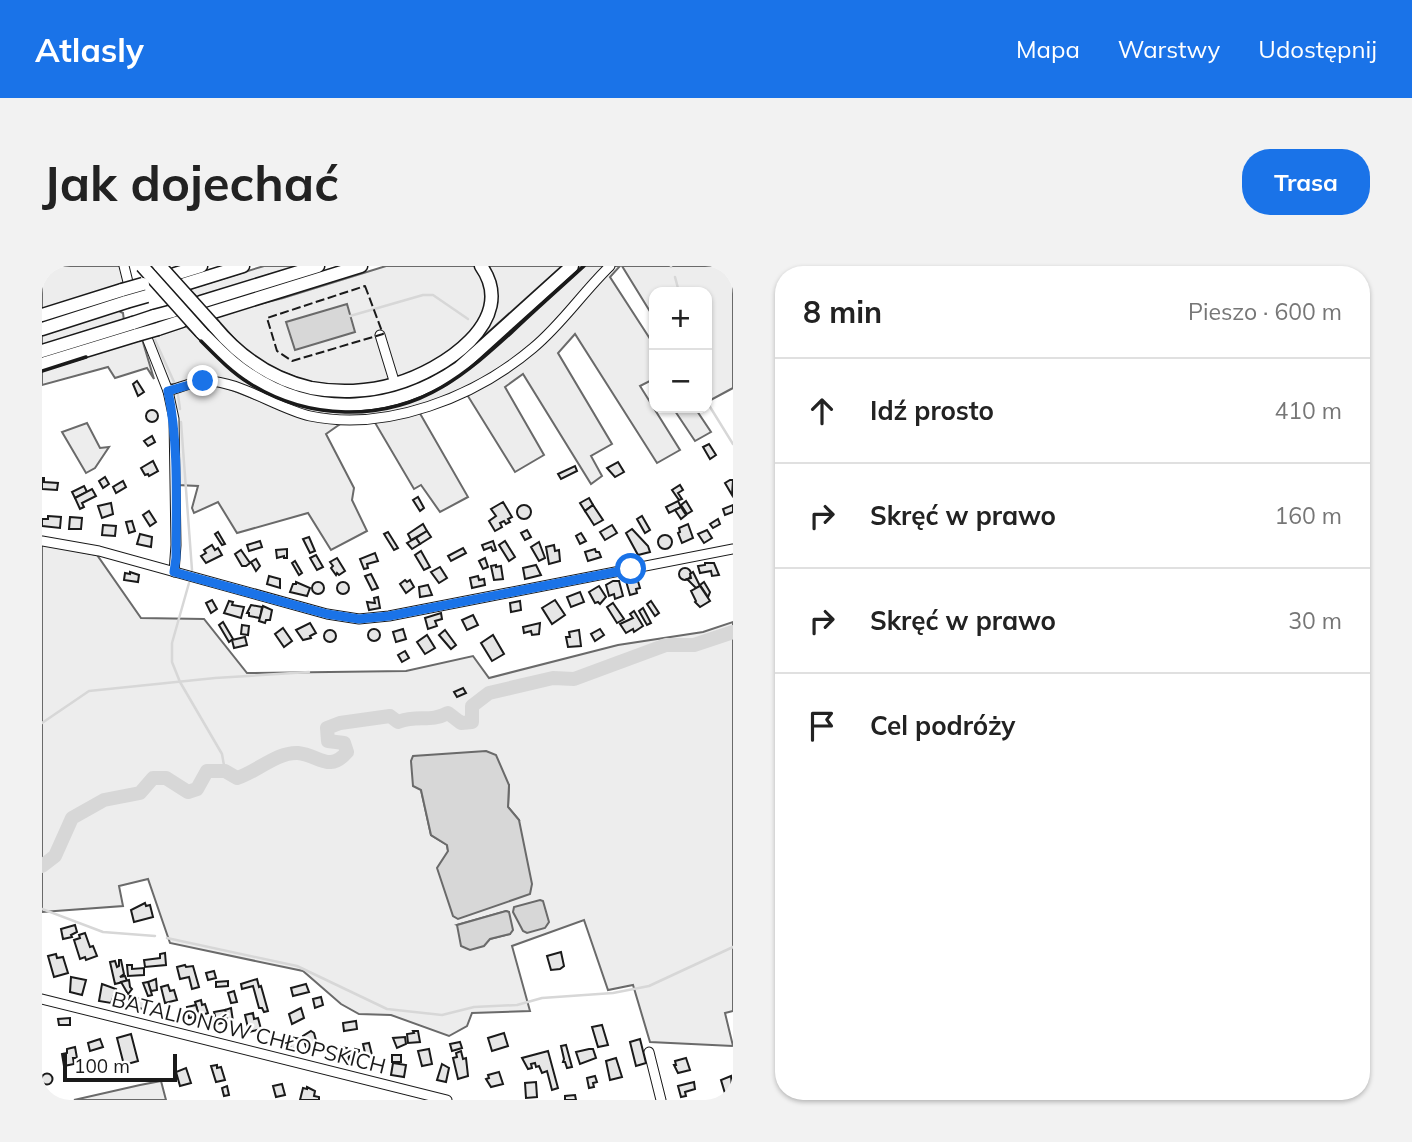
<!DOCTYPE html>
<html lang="pl">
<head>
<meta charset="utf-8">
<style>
  :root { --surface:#fff; --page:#f2f2f2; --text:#222; --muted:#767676; --line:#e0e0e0; --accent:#1a73e8 }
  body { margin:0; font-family:Mulish,sans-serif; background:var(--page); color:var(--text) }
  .controls { position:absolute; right:21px; top:21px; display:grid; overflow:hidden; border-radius:14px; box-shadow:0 2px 5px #0004 }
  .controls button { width:63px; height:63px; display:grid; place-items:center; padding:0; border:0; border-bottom:2px solid var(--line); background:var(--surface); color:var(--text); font:35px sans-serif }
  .scale { position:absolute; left:21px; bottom:18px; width:114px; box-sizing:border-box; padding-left:7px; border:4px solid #1a1a1a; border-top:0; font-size:19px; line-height:24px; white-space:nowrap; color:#1a1a1a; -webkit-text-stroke:5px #fff; paint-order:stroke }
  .stop { position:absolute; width:21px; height:21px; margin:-16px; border:5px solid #1a73e8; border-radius:50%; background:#fff }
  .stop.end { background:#1a73e8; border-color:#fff; box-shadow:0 2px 7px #0008 }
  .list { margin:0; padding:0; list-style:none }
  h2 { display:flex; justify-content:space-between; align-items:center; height:91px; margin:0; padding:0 28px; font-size:30px }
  h2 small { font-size:23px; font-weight:400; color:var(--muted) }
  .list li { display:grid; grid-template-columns:46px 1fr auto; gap:21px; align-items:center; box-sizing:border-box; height:105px; padding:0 28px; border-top:2px solid var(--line) }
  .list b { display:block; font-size:26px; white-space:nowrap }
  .list em { font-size:23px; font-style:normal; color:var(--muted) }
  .icon { flex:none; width:38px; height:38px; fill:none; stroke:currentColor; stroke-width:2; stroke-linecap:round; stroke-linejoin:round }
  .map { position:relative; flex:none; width:691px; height:834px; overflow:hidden; border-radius:28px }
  header { display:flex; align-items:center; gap:42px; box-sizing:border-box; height:98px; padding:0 35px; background:var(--accent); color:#fff }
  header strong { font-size:33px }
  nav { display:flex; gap:38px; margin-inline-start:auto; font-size:24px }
  .intro { display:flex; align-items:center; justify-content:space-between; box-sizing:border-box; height:168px; padding:0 42px }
  h1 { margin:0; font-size:49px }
  .button { padding:18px 32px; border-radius:28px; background:var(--accent); color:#fff; font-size:24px; font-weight:700 }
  main { display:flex; gap:42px; padding:0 42px }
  aside { flex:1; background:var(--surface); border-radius:28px; box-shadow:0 2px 5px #0004 }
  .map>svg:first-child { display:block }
  .built { fill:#ededed; stroke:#6a6a6a; stroke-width:2; fill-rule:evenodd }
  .water { fill:#d7d7d7; stroke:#6a6a6a; stroke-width:2 }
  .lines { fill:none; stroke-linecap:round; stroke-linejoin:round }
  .stream { stroke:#d7d7d7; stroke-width:2.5 }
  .river { stroke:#d7d7d7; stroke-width:14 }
  .building { fill:#e6e6e6; stroke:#1a1a1a; stroke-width:2 }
  .minor-casing { stroke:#1a1a1a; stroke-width:11 }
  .highway-casing { stroke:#1a1a1a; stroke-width:15 }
  .minor { stroke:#fff; stroke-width:9 }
  .highway { stroke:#fff; stroke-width:12 }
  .highway-bridge-casing { stroke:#1a1a1a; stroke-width:15; stroke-linecap:butt }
  .highway-bridge { stroke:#fff; stroke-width:12 }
  .fence { stroke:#1a1a1a; stroke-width:2; stroke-dasharray:9 3.5; stroke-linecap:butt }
  .wall { stroke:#1a1a1a; stroke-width:3.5 }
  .route { stroke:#1a73e8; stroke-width:9 }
  .labels { text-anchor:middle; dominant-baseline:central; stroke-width:5; stroke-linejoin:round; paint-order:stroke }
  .street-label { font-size:21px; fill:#1a1a1a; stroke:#fff }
</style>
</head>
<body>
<header>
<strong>Atlasly</strong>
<nav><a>Mapa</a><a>Warstwy</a><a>Udostępnij</a></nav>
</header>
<div class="intro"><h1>Jak dojechać</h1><a class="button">Trasa</a></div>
<main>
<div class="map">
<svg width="691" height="834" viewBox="0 0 691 834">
  <rect width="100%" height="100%" fill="#fff"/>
  <g class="built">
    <polygon points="0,0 78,0 82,17 0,45"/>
    <polygon points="222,0 260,0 156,32 147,23"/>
    <polygon points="344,0 434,0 441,9 445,36 435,60 410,84 370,108 317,121 273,117 258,113 230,102 204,86 172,50 241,32"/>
    <polygon points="445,0 520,0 412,97 378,117 341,129 300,132 278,130 245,121 214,106 200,96 165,61 187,81 284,128 389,108 453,43 454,24 452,13"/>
    <polygon points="540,0 563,0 492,78 460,102 425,122 396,134 342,149 308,151 265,146 198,120 127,118 109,71 144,60 191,106 229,129 275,143 306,146 334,144 365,137 405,119 437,94"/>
    <polygon points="572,0 578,0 568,11 612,79 612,113 598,120 638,184 615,197 533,68 516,87 570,178 549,190 560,210 549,218 481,108 463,121 502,189 473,206 424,127 463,106"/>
    <polygon points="580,0 682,0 691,14 691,122 665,136 665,26 612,26 612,52"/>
    <polygon points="75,44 81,47 82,55 0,81 0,68"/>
    <polygon points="100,73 112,113 105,102 73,112 66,101 0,119 0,103"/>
    <polygon points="162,118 182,121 264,153 301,156 284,168 312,222 310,234 325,265 289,284 266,247 195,267 176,236 152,247 150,242 156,220 135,219 130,127"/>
    <polygon points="631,142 653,142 669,166 653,175"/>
    <polygon points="376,144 426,231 398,246 379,219 372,223 332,155"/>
    <polygon points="45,157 58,182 67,181 53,202 44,207 20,166"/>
    <path d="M0 278 55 289 99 352 162 353 205 407 364 405 431 390 447 412 576 379 661 366 691 356V745L683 747 691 780 608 776 591 719 566 724 542 654 470 680 488 745 430 747 425 760 407 770 349 749 317 748 299 738 261 705 128 677 106 613 77 620 81 640 0 646ZM467 519 466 541 477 554 406 585 405 579 389 569 379 524ZM464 645 467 646 468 668 448 673 415 659Z"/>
    <polygon points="119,815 124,834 32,834 98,819"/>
  </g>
  <g class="water">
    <polygon points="305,38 313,66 253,84 244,56"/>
    <polygon points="444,485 454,489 467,519 466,541 477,554 490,618 488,628 416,653 411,650 395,602 406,585 405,579 389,569 379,524 371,520 369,495 371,490"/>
    <polygon points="498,634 501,635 507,656 503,662 485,667 481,665 471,646 472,641"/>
    <polygon points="464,645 467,646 471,664 468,668 448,673 442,680 428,684 419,680 415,659"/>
  </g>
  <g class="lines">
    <g class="stream">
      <polyline points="629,0 629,1"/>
      <polyline points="633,11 637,26"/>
      <polyline points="308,50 381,29 391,29 426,53"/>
      <polyline points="113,74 132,116"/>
      <polyline points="665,103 666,106"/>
      <polyline points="136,129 138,143"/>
      <polyline points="665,136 691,178"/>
      <polyline points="139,156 150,304"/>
      <polyline points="147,317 130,377 130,396 138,416 180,488 183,505"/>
      <polyline points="0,457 47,425 173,412 267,406"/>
      <polyline points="0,643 61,666 113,670"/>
      <polyline points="125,672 255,700 345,743 400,749 432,741 475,739 500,732 571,727 607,720 691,681"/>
    </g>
    <path class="river" d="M0 600 13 590 30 552 62 534 98 527 111 512H124L146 526 155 523 165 505H183L195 512C215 506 234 486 256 487 277 489 287 507 305 486L302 477 286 475 285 462 298 457 348 450 356 456C377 448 387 457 406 447L419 457 430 456V440L447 427 511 412 532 413 624 379H652L691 366"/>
  </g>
  <g class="building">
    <polygon points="95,115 102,126 96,130 91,118"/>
    <circle cx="110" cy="150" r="6"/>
    <polygon points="110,170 113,176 106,180 102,175"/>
    <polygon points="667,178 674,189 668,193 661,181"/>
    <polygon points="111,195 116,205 107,210 106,208 103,209 99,202"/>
    <polygon points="576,196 582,206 573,211 565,202"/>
    <polygon points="533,200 535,205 519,213 516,208"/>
    <polygon points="63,211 67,218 61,222 57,215"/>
    <polygon points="0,212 2,212 2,216 16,217 15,224 0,223"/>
    <polygon points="688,214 691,214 690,229 683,217"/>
    <polygon points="81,215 84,221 74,227 71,221"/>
    <polygon points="638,219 641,224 636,227 640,233 637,234 630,224"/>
    <polygon points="42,220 45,226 33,232 30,226"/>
    <polygon points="50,223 54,230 40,237 42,241 38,243 33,232"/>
    <polygon points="376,231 382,242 378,245 371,234"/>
    <polygon points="547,232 551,239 543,245 538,237"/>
    <polygon points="636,235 639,241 627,247 624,241"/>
    <polygon points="644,235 650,245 645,248 639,239"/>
    <polygon points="461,236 470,251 466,253 468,256 464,258 462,255 458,257 460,261 453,265 447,255 454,250 449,243"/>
    <polygon points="69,237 71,248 60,252 56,240"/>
    <circle cx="482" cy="246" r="7"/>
    <polygon points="551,239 561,254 552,259 543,245"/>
    <polygon points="691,239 691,246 683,249 681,243"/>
    <polygon points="639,241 644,249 639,253 633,244"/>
    <polygon points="107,245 114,256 108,260 101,249"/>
    <polygon points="6,250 19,251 18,262 0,260 0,253 6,253"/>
    <polygon points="600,250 608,264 603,267 595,253"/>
    <polygon points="28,251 40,252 39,263 27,263"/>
    <polygon points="676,253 678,258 671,262 668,258"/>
    <polygon points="90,255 93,265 87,267 84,256"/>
    <polygon points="381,258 385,265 369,274 366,268"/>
    <polygon points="646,258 651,272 640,277 636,267 638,266 637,262"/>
    <polygon points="61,259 74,260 73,270 60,269"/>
    <polygon points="570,259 575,267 563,274 558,266"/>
    <polygon points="590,263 606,280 608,286 596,289 584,267"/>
    <polygon points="485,264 489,271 483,274 479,267"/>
    <polygon points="665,264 670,272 662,277 656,268"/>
    <polygon points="385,265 389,271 378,278 374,272"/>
    <polygon points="176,266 183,278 180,279 173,268"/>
    <polygon points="346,266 356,282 352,284 342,268"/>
    <polygon points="539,267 544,275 538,278 534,270"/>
    <polygon points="98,268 110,271 109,281 95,278"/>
    <circle cx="623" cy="276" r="7"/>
    <polygon points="267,271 273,285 268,287 261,273"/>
    <polygon points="374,272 378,278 370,283 365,277"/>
    <polygon points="218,275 220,281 207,285 205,279"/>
    <polygon points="451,275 454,284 451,285 449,281 442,284 440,279"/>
    <polygon points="463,275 473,291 467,295 457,279"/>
    <polygon points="497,276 503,292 497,295 489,281"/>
    <polygon points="170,279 173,284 176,282 180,289 164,297 159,290 164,287 162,284"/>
    <polygon points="512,279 513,285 517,284 518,295 507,298 504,281"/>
    <polygon points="421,282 424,287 409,295 406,290"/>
    <polygon points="245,283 245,292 242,292 242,290 235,292 234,284"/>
    <polygon points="553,283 554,286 557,286 559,291 546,295 543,286"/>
    <polygon points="199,284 208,297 204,300 200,300 193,288"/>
    <polygon points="379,285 388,301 382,304 373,289"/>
    <polygon points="333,287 336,295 325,298 326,302 322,303 318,293"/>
    <polygon points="274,289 281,301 275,304 268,292"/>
    <polygon points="295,292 303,305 297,309 295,307 294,309 289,302 291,300 288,296"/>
    <polygon points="443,292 446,301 441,303 437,295"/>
    <polygon points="214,293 218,300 214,305 209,296"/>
    <polygon points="253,295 260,307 257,309 250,297"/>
    <polygon points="663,297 672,297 677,309 670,310 669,305 658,307 656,300 663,299"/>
    <polygon points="454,299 454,301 459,300 461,313 452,314 449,300"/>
    <polygon points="494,299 499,309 483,313 481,302"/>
    <polygon points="398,301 405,312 397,317 389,306"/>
    <circle cx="643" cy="308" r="6"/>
    <polygon points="88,306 97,309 96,316 82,314 83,307 88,308"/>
    <polygon points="651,306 658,320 654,322 645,313 649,312 648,308"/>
    <polygon points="329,308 336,322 330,324 323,310"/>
    <polygon points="227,310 238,313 238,322 225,318"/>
    <polygon points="436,310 437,314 442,313 443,319 430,322 428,312"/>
    <polygon points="595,312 598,322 594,323 595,327 588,329 584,315"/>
    <polygon points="363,314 365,316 368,314 372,321 364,327 358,318"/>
    <polygon points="571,315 577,315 581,330 573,333 572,328 567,330 564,319"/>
    <polygon points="254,316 268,322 265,330 248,326 251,318 254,318"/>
    <polygon points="662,316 668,326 666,331 658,319"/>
    <circle cx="276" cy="322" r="6"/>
    <circle cx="301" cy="322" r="6"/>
    <polygon points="386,319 390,329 378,331 377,321"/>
    <polygon points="557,320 564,331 558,338 556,336 553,337 547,326"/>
    <polygon points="658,320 668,335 658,341 653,336 654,335 649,325"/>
    <polygon points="538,326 542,336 529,341 525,331"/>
    <polygon points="336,331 338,342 327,344 325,336 333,337 332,332"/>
    <polygon points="170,334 175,343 169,347 164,337"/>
    <polygon points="513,334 523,349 510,358 500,342"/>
    <polygon points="187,335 191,336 190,339 202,341 199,352 182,347"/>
    <polygon points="478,335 479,344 469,346 468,337"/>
    <polygon points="609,335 617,347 613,350 605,338"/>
    <polygon points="571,337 582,353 575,357 565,341"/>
    <polygon points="209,339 220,341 218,352 207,350 207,347 205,347"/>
    <polygon points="221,340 230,344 228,354 224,354 223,357 217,355"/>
    <polygon points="601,342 609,357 605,359 597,345"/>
    <polygon points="592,345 601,360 592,366 591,363 584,367 578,358 591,352 588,348"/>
    <polygon points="399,347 400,353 393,355 395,360 386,363 383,352"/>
    <polygon points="431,349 436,359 425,364 420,354"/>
    <polygon points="181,356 191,373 187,376 177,359"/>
    <polygon points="268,357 274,367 268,370 269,372 261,374 254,364"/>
    <polygon points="498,357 497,368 490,369 489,365 482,367 481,361"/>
    <polygon points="200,359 207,360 206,369 199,368"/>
    <polygon points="241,362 250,375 242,381 233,368"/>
    <polygon points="361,363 364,373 354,376 351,366"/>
    <polygon points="558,363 562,369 553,375 549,368"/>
    <circle cx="332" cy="369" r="6"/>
    <polygon points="403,364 414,379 409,383 397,369"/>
    <polygon points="537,364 539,380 526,381 524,371 528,371 527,366"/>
    <circle cx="288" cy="370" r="6"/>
    <polygon points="385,369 393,382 383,388 375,376"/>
    <polygon points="451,369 462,388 450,395 439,377"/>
    <polygon points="203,371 205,379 192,382 190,374"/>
    <polygon points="363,385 367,392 360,396 356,389"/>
    <polygon points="421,422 424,427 415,431 412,426"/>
    <polygon points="103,637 104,640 108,639 111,651 92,656 89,644"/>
    <polygon points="33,659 35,666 29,669 30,671 21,673 19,663"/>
    <polygon points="43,667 48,681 51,680 55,690 44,694 43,691 38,693 32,674 38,672 37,669"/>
    <polygon points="519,686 522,700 518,703 509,704 505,690"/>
    <polygon points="123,687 124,699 103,701 102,694 118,692 118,688"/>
    <polygon points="14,688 15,692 21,691 26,707 12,711 6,690"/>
    <polygon points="77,694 79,694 82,708 78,711 83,710 85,715 73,718 68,696 73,695 75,701 77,700"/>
    <polygon points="85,699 90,699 90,703 102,702 102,709 86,710"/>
    <polygon points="143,699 144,701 151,700 157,721 150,723 147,711 138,713 135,701"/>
    <polygon points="172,705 174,712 166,714 164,707"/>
    <polygon points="29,711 44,714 40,729 28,726"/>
    <polygon points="114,713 115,724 109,725 106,716"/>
    <polygon points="215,713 217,721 219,720 226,745 222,746 220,742 217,742 211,720 200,723 199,718"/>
    <polygon points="87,714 88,721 90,723 86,728 79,716"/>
    <polygon points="186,715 186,720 174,721 174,716"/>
    <polygon points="106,716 110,729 106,730 101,717"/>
    <polygon points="60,718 74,723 69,737 57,735"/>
    <polygon points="264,718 267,726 251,730 249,722"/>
    <polygon points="126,719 128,725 132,724 135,734 123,737 119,721"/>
    <polygon points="192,725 195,736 189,737 186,727"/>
    <polygon points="88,730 105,735 101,743 86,740"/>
    <polygon points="279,731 281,739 273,742 271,733"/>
    <polygon points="159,734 160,739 163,738 166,747 157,750 153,736"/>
    <polygon points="154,739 157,750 147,752 145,741"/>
    <polygon points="189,742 191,755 185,756 183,744"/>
    <polygon points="259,742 262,752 250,758 247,748"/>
    <polygon points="183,744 185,756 175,758 172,746"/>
    <polygon points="211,747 212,753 216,752 219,763 207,766 203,749"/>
    <polygon points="28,752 28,759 17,759 16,753"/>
    <polygon points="314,755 315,763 302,765 301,757"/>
    <polygon points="560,759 566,779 556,781 550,761"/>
    <polygon points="269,765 272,767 275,778 264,781 261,770"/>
    <polygon points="371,765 376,765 378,776 366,777 365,768 372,767"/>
    <polygon points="462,767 466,780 450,785 446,772"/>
    <polygon points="89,768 96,795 82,799 75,772"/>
    <polygon points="248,771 259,773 254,783 242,780 243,772"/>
    <polygon points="363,771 364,778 355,782 351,772"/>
    <polygon points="58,773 61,781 48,785 46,777"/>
    <polygon points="598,773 604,797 594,800 588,776"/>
    <polygon points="418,776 420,782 410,785 408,778"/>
    <polygon points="327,777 330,789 324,791 321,778"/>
    <polygon points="524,779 530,801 525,802 523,796 521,796 522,793 519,780"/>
    <polygon points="33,781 35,792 31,792 32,798 22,800 20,788 25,787 25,783"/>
    <polygon points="299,781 305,782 305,785 308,786 306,796 297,794"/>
    <polygon points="313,783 317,784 317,798 306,796 308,786 313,787"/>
    <polygon points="387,783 390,798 380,800 376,785"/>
    <polygon points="547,783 551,783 554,792 538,798 534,786"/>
    <polygon points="419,785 421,793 424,792 426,810 416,813 411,792 415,791 414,787"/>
    <polygon points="506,785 516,822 510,824 505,805 500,807 497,800 494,801 493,797 489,798 490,802 486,803 480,792"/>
    <rect x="350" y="789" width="9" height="7"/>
    <polygon points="574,792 580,811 568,814 564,795"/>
    <polygon points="644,792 648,804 636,807 632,799 634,799 633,795"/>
    <polygon points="351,797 364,799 362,811 349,809"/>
    <polygon points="400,798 407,802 404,816 395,814"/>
    <polygon points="175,799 175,802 179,801 183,814 174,816 169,800"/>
    <polygon points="144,802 149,817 138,820 134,806"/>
    <polygon points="457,806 461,818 449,821 444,813 447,812 446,809"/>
    <circle cx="5" cy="813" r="5.5"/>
    <polygon points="553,810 555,816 551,817 552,821 547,822 545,812"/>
    <polygon points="689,810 691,834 685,834 679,814"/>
    <polygon points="494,816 495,831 484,832 483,817"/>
    <polygon points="652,816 653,823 643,826 644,830 639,831 636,820"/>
    <polygon points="240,818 243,829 234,831 231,820"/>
    <polygon points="185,820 187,829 182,830 180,822"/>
    <polygon points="265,821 273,825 272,830 277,831 277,834 258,834 261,822 265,823"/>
    <polygon points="533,829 534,834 523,834 523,830"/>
  </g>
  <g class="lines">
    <g class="minor-casing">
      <g id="minor">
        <polyline points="82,0 86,16"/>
        <polyline points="338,69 353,118"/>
        <polyline points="105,72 126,125 132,153 134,279 132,306"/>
        <path d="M126 125C137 122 150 116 162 115 194 113 236 143 268 150 345 166 433 131 491 82 520 58 541 26 568 0"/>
        <polyline points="0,275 57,285 285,348 317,353 347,350 691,283"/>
        <polyline points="0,733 405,834"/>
        <polyline points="607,786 619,834"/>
      </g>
    </g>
    <g class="highway-casing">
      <g id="highway">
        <polyline points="133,8 159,0"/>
        <polyline points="143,18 201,0"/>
        <polyline points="159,36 276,0"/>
        <polyline points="168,47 319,0"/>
        <polyline points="0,49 80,24"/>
        <polyline points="112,50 131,45"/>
        <path d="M172 60C197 90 229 113 269 122 296 127 327 126 353 118 399 105 478 55 439 0"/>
        <polyline points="0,63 84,36"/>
        <polyline points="116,63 140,55"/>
        <path d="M159 66C174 81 190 98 208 109 274 153 353 146 417 102L530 0"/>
        <polyline points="0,85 91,57"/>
        <polyline points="0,98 95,69"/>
      </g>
    </g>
    <use href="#minor" class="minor"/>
    <use href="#highway" class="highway"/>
    <g class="highway-bridge-casing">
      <g id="highway-bridge">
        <polyline points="100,0 159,66"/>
        <polyline points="118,0 172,60"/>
        <polyline points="80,24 101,18"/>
        <polyline points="84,36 105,30"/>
        <polyline points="91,57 112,50"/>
        <polyline points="95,69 116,63"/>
      </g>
    </g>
    <use href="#highway-bridge" class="highway-bridge"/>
    <polygon class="fence" points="323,20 341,68 250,95 235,85 225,52"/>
    <g class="wall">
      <path d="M159 75C174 90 189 106 207 117 265 154 341 156 400 121 426 106 449 85 471 65 494 43 518 22 542 0"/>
      <polyline points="0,105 44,91"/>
    </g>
  </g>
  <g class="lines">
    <path class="route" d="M161 115 126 125C137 179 134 237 134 292L132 306 285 348 317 353 347 350 589 303"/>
  </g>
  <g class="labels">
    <g class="street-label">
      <text transform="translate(207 766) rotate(14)">BATALIONÓW CHŁOPSKICH</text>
    </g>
  </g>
</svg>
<div class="controls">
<button>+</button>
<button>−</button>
</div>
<div class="scale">100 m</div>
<div class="stop" style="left:589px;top:303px"></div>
<div class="stop end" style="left:161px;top:115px"></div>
</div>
<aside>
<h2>8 min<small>Pieszo · 600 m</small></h2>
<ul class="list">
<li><svg class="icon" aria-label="ahead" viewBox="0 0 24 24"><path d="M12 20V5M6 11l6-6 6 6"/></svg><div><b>Idź prosto</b></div><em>410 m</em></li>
<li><svg class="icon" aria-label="right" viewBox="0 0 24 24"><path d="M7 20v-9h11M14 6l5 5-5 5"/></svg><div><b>Skręć w prawo</b></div><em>160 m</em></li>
<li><svg class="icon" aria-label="right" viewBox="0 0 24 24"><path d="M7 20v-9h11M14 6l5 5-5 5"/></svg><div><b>Skręć w prawo</b></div><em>30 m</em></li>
<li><svg class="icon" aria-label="arrive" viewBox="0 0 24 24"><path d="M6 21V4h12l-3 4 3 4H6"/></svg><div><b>Cel podróży</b></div></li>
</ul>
</aside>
</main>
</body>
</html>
